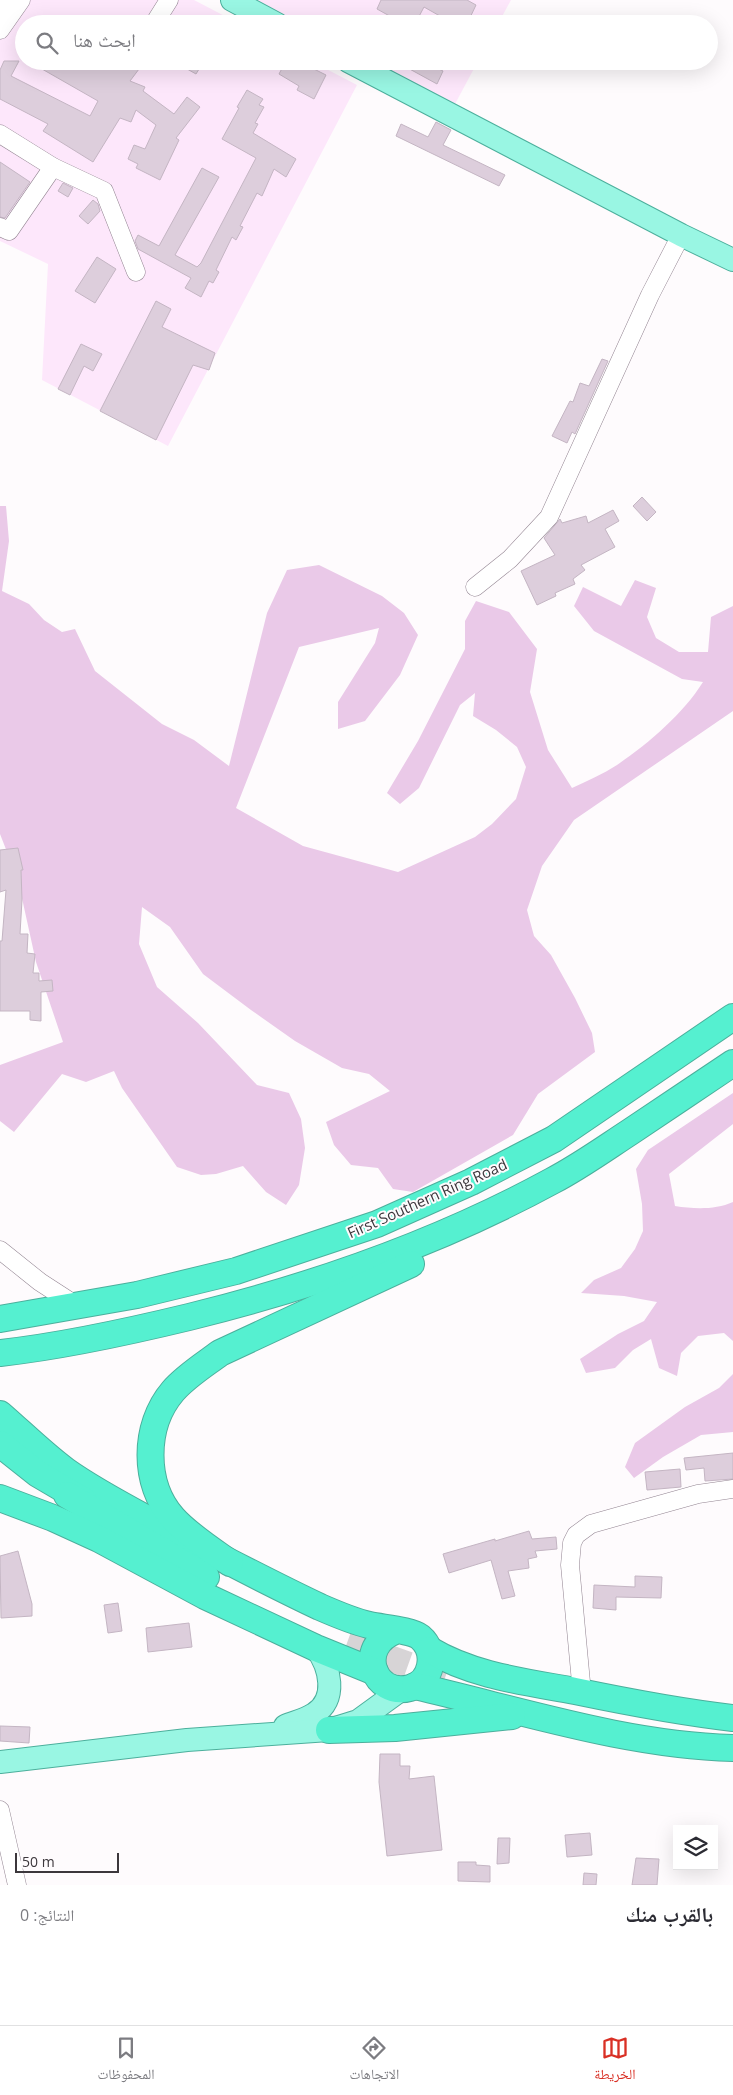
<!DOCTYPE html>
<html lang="ar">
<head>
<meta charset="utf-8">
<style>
  :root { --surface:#fff; --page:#f2f2f3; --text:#2b2b33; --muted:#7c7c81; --line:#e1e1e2; --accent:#d93025 }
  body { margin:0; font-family:"Open Sans","Noto Naskh Arabic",sans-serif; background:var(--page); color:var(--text); direction:rtl }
  .controls { position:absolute; right:15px; bottom:15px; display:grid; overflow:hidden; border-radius:0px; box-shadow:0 5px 20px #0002 }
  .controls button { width:45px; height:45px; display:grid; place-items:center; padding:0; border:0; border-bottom:1px solid var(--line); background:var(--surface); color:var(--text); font:25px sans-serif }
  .scale { position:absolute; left:15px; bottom:12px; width:104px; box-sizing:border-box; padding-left:5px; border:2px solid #3c373c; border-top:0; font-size:14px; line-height:18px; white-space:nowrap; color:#3c373c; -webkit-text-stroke:4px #fefbfd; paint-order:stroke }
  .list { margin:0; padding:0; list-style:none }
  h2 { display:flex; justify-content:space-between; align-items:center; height:65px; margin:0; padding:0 20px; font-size:21px }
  h2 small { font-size:16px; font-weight:400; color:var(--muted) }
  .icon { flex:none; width:28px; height:28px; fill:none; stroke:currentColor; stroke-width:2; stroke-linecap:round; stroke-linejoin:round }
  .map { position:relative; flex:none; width:733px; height:1885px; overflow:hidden; direction:ltr }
  .search { position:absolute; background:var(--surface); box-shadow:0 5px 20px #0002; left:15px; right:15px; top:15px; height:55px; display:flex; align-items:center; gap:12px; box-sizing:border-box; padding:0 18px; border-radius:28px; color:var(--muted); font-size:19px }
  .sheet { height:140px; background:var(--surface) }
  nav { display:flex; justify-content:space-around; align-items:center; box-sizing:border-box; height:70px; border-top:1px solid var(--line); background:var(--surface); font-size:14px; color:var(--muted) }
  nav a { display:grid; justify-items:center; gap:2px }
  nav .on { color:var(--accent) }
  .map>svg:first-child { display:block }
  .built { fill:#fde7fb }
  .green { fill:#eac9e8 }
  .building { fill:#ddcedc; stroke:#c4b5c3 }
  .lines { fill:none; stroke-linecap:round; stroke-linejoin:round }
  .highway-tunnel { stroke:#d7d4d6; stroke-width:26; stroke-dasharray:26 13; stroke-linecap:butt }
  .minor-casing { stroke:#938592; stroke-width:19 }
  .major-casing { stroke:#4caf9c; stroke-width:24 }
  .highway-casing { stroke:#4caf9c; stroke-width:28 }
  .minor { stroke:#fff; stroke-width:18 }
  .major { stroke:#99f6e3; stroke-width:22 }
  .highway { stroke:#55f0d0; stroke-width:26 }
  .labels { text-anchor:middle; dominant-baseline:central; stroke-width:4; stroke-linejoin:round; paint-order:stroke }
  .street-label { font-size:15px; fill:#3c373c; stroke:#fefbfd }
</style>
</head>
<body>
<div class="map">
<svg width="733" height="1885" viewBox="0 0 733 1885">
  <rect width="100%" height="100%" fill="#fefbfd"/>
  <g class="built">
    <polygon points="0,0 194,0 240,24 24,24 24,61 311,61 357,85 168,446 42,380 48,264 0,241"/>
    <polygon points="252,0 511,0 498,24 298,24"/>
    <polygon points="372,61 478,61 455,104"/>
  </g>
  <g class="green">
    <path d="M0 506H6L9 541 2 591 29 604 44 620 62 632 75 629 95 671 162 724 194 740 229 766 267 613 287 570 319 565 382 596 404 613 418 635 400 675 365 721 338 729V702L375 643 379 628 299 647 236 808 303 846 398 872 475 837 492 824 516 799 526 767 517 747 496 730 473 716 475 693 460 705 419 788 400 804 387 793 418 741 465 649V621L476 601 509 612 537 649 530 692 548 750 572 788C587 781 603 774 617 765 649 743 683 714 703 682L682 679 594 631 574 606 583 587 621 606 635 580 656 588 647 617 656 638 679 652H708L711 617 733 606V711L574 820 542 866 527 910 534 936 551 955 575 998 592 1033 595 1052 538 1094 513 1135 413 1192 393 1189 378 1168 351 1165 334 1145 326 1122 390 1091 369 1074 342 1068 295 1041 251 1010 203 974 170 927 142 907 139 944 157 987 198 1023 257 1085 289 1093 301 1119 305 1148 299 1185 286 1205 266 1192 243 1166 216 1174 201 1175 177 1167 122 1088 114 1071 86 1082 62 1074 14 1132 0 1121V1065L63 1042 36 962 18 880 0 834Z"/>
    <path d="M733 1093V1124L669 1174 675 1206C694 1209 715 1210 733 1202V1341L724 1333 698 1336 681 1353 677 1376 659 1368 651 1339 633 1350 615 1368 586 1373 580 1359 618 1334 644 1321 657 1302 624 1296 581 1293 594 1280 621 1268 635 1249 643 1231 642 1204 636 1169 648 1150Z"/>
    <polygon points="733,1374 733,1432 701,1435 663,1457 634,1478 625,1467 635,1443 685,1407 719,1388"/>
  </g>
  <g class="building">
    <polygon points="381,0 467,0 476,5 467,24 454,24 424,7 415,24 404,24 377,9"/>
    <polygon points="4,61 19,61 11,76 90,116 98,101 28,61 145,61 130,81 145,87 143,91 174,114 187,97 200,107 176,138 179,140 160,180 136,168 138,164 128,159 134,145 145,149 156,125 136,110 131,122 120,118 93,162 43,131 48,124 0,99 0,70"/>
    <polygon points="173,61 204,61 196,74"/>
    <polygon points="286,61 298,61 326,75 314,99 297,90 299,86 279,74"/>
    <polygon points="395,61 423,61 443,71 437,84"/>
    <polygon points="247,90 263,99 259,105 264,107 255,123 258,124 253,133 296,159 286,177 274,169 262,196 257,193 240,226 243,227 236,240 232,237 216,270 219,272 213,283 209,281 201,297 185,288 191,278 138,249 135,241 138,235 159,246 202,168 219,177 175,255 197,267 201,263 256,158 222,139 239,108 237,107"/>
    <polygon points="436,122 451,130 443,145 505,175 499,186 396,136 401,124 428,137"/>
    <polygon points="0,162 30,182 5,218 0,217"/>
    <polygon points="63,183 73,188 68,197 58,191"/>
    <polygon points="93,200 98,204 100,211 88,224 79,216"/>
    <polygon points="97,257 116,269 95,303 75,291"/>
    <polygon points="156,301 171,309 162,327 215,353 209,370 193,365 156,440 100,411"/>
    <polygon points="81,344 102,354 93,371 84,366 70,395 58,389"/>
    <polygon points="602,359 608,361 575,434 572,432 567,443 552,436 570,401 573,402 580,383 589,386"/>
    <polygon points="642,497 656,512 647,521 633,506"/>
    <polygon points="613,510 619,521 605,529 615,547 581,565 585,570 573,579 575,584 555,593 556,596 537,605 521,571 555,555 544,538 560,519 562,523 586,516 588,523"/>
    <polygon points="18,848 23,870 21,870 22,900 20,934 28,934 27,953 35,954 33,973 39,973 39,981 52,980 53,991 41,992 41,1021 30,1020 30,1011 0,1011 0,941 2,941 6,890 0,892 0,850"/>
    <polygon points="733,1453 733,1479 705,1481 704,1468 686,1470 684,1458"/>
    <polygon points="680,1469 681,1487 647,1490 645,1472"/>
    <polygon points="529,1531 532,1539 556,1537 557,1549 535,1551 537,1557 528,1559 529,1568 508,1571 515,1596 502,1599 491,1560 449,1573 443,1554 495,1539 495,1541"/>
    <polygon points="18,1551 32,1604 32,1616 1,1618 0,1556"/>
    <polygon points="635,1576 662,1577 661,1598 616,1597 616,1610 593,1608 594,1585 635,1587"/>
    <polygon points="118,1603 122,1631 108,1633 104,1605"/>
    <polygon points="189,1623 192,1647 148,1652 146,1628"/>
    <polygon points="0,1726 30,1727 29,1743 0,1741"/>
    <polygon points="380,1754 400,1754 400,1766 410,1766 409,1779 434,1776 442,1850 387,1856 379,1782"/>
    <polygon points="590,1833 592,1855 567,1857 565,1835"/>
    <polygon points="498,1838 510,1838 509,1863 497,1864"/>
    <polygon points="636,1858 659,1859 657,1885 632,1885"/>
    <polygon points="458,1862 476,1862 476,1865 490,1866 490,1882 458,1881"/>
    <polygon points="584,1873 597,1874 596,1885 583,1885"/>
  </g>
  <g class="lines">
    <polyline class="highway-tunnel" points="347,1643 445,1678"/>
    <g class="minor-casing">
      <g id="minor">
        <polyline points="0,5 3,0"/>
        <polyline points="157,19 169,0"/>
        <polyline points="0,30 21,0"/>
        <polyline points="0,134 53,167 104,191 136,272"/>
        <polyline points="0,227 9,231 53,167"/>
        <polyline points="475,587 510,559 549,517 650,295 681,235"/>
        <polyline points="0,1250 40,1282 77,1306"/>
        <polyline points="582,1693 570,1565 572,1543 576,1535 591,1524 698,1494 733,1489"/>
        <polyline points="0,1810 17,1885"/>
      </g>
    </g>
    <g class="major-casing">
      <g id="major">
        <polyline points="232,0 277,24"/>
        <polyline points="348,61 681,235 733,260"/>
        <path d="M285 1726C294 1722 305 1720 314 1714 338 1699 330 1667 316 1648"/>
        <polyline points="0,1762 187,1740 329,1730 358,1721 402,1689"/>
      </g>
    </g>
    <g class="highway-casing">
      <g id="highway">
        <polyline points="0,1319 137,1295 236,1271 377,1224 471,1182 554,1139 733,1017"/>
        <path d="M0 1353C64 1346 127 1332 189 1317 315 1286 438 1243 552 1181 579 1167 604 1149 630 1132 664 1109 699 1086 733 1063"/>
        <path d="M0 1414C22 1433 43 1454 66 1471 97 1493 131 1510 164 1528 216 1555 267 1582 320 1607 336 1614 352 1621 369 1625 382 1628 411 1630 420 1637 438 1652 432 1682 410 1688 374 1698 355 1647 395 1631"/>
        <polyline points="0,1444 38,1474 84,1501"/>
        <polyline points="67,1495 206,1577"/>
        <polyline points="0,1498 53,1518 99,1539 205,1596 316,1648 375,1672"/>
        <path d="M230 1563C213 1551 187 1534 173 1518 143 1484 143 1426 173 1391 186 1376 204 1365 220 1353L411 1264"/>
        <path d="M430 1650C473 1676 527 1682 575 1691 628 1702 680 1712 733 1718"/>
        <path d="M415 1686C520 1710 625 1745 733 1748"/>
        <polyline points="329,1730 395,1728 512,1716"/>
      </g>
    </g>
    <use href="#minor" class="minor"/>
    <use href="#major" class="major"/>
    <use href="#highway" class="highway"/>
  </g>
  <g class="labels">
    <g class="street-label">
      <text transform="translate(427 1198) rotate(-24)">First Southern Ring Road</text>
    </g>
  </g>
</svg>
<div class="controls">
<button><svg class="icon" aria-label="layers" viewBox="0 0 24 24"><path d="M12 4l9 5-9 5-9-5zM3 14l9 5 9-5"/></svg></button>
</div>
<div class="scale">50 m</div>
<div class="search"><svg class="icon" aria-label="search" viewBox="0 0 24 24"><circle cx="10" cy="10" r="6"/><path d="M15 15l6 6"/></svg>ابحث هنا</div>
</div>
<section class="sheet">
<h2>بالقرب منك<small>النتائج: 0</small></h2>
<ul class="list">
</ul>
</section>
<nav>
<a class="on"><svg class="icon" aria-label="map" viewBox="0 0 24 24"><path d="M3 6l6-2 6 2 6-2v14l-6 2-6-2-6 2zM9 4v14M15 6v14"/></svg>الخريطة</a>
<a><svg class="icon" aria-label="directions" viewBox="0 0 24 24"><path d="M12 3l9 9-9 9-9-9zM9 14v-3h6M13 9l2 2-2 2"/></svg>الاتجاهات</a>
<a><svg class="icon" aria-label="saved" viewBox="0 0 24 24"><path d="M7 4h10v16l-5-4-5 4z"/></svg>المحفوظات</a>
</nav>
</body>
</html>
